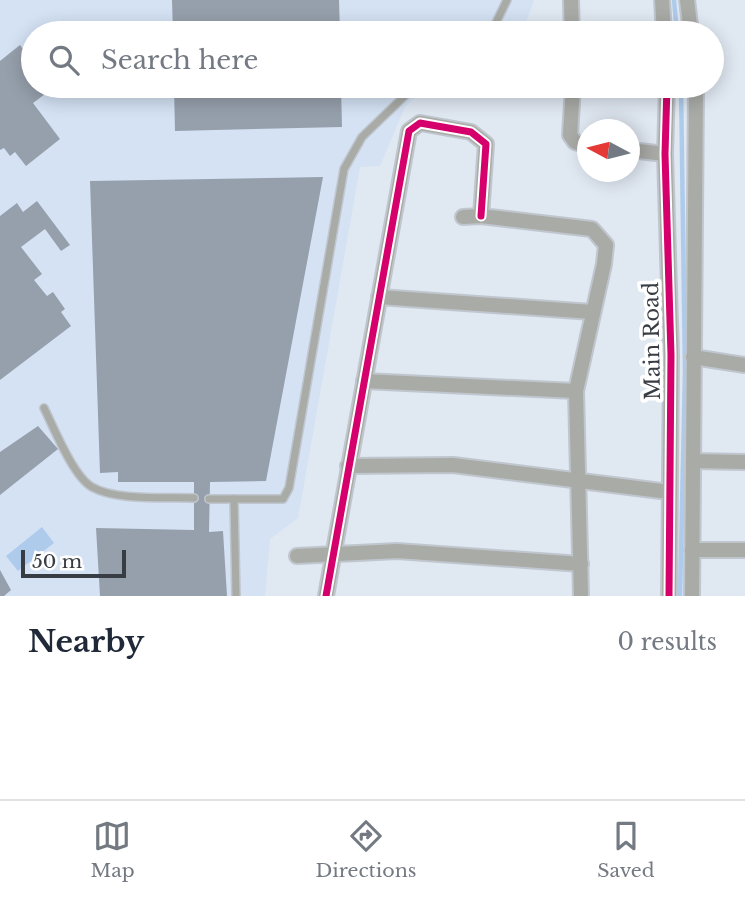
<!DOCTYPE html>
<html lang="en">
<head>
<meta charset="utf-8">
<style>
  :root { --surface:#fff; --page:#f2f2f3; --text:#1f2937; --muted:#747a83; --line:#e0e1e3; --accent:#737981 }
  body { margin:0; font-family:"Libre Baskerville",serif; background:var(--page); color:var(--text) }
  .compass { position:absolute; left:577px; top:119px; width:63px; height:63px; border-radius:50%; background:var(--surface); box-shadow:0 4px 18px #0003; rotate:277deg }
  .scale { position:absolute; left:21px; bottom:18px; width:105px; box-sizing:border-box; padding-left:7px; border:4px solid #383d44; border-top:0; font-size:19px; line-height:24px; white-space:nowrap; color:#383d44; -webkit-text-stroke:5px #fff; paint-order:stroke }
  .list { margin:0; padding:0; list-style:none }
  h2 { display:flex; justify-content:space-between; align-items:center; height:91px; margin:0; padding:0 28px; font-size:30px }
  h2 small { font-size:23px; font-weight:400; color:var(--muted) }
  .icon { flex:none; width:38px; height:38px; fill:none; stroke:currentColor; stroke-width:2; stroke-linecap:round; stroke-linejoin:round }
  .map { position:relative; flex:none; width:745px; height:596px; overflow:hidden }
  .search { position:absolute; background:var(--surface); box-shadow:0 4px 18px #0003; left:21px; right:21px; top:21px; height:77px; display:flex; align-items:center; gap:18px; box-sizing:border-box; padding:0 24px; border-radius:38px; color:var(--muted); font-size:26px }
  .sheet { height:203px; background:var(--surface) }
  nav { display:flex; justify-content:space-around; align-items:center; box-sizing:border-box; height:98px; border-top:2px solid var(--line); background:var(--surface); font-size:19px; color:var(--muted) }
  nav a { display:grid; justify-items:center; gap:4px }
  nav .on { color:var(--accent) }
  .map>svg:first-child { display:block }
  .built { fill:#d4e2f4 }
  .water { fill:#afcbec }
  .lines { fill:none; stroke-linecap:round; stroke-linejoin:round }
  .stream { stroke:#afcbec; stroke-width:4.5 }
  .building { fill:#96a0ac }
  .lane-casing { stroke:#c0c6ce; stroke-width:10 }
  .street-casing { stroke:#c0c6ce; stroke-width:18 }
  .lane { stroke:#a9aba7; stroke-width:7 }
  .street { stroke:#a9aba7; stroke-width:14 }
  .cycleway-casing { stroke:#fff; stroke-width:11 }
  .cycleway { stroke:#d6006c; stroke-width:7 }
  .labels { text-anchor:middle; dominant-baseline:central; stroke-width:7; stroke-linejoin:round; paint-order:stroke }
  .street-label { font-size:21px; fill:#383d44; stroke:#fff }
</style>
</head>
<body>
<div class="map">
<svg width="745" height="596" viewBox="0 0 745 596">
  <rect width="100%" height="100%" fill="#e0e8f2"/>
  <polygon class="built" points="0,0 534,0 522,33 33,33 33,86 426,86 405,107 380,166 360,167 298,518 270,539 265,596 0,596"/>
  <polygon class="water" points="42,527 54,543 18,571 6,556"/>
  <g class="lines">
    <g class="stream">
      <polyline points="674,0 677,33"/>
      <polyline points="680,596 685,372 681,86"/>
    </g>
  </g>
  <g class="building">
    <polygon points="172,0 339,0 340,33 173,33"/>
    <polygon points="20,45 33,63 33,86 53,88 33,103 60,139 26,166 15,152 10,156 4,148 0,150 0,61"/>
    <polygon points="174,86 341,86 342,127 175,131"/>
    <polygon points="323,177 266,481 210,482 209,532 223,531 227,596 100,596 96,528 194,530 194,482 118,482 118,472 100,473 90,181"/>
    <polygon points="37,201 70,245 61,251 45,229 21,247 42,274 34,280 47,296 53,292 65,309 61,312 71,326 0,380 0,216 17,203 23,212"/>
    <polygon points="38,426 58,449 0,495 0,452"/>
    <polygon points="0,570 11,590 4,596 0,596"/>
  </g>
  <g class="lines">
    <g class="lane-casing">
      <g id="lane">
        <polyline points="491,33 507,0"/>
        <path d="M44 408C54 428 73 476 92 487 116 501 166 497 194 498"/>
        <polyline points="209,499 283,499 289,488 344,169 362,137 415,86"/>
        <polyline points="234,499 236,596"/>
      </g>
    </g>
    <g class="street-casing">
      <g id="street">
        <polyline points="571,0 572,33"/>
        <polyline points="662,0 664,33"/>
        <polyline points="687,0 691,33"/>
        <polyline points="573,86 570,135 575,142 588,146"/>
        <polyline points="667,86 665,154 671,355 669,596"/>
        <polyline points="630,150 665,154"/>
        <polyline points="463,217 481,216 592,229 606,245 604,264 576,391 581,596"/>
        <polyline points="379,297 592,312"/>
        <polyline points="693,357 745,365"/>
        <polyline points="364,381 576,391"/>
        <polyline points="693,461 745,462"/>
        <polyline points="348,466 453,465 669,492"/>
        <polyline points="692,550 745,550"/>
        <polyline points="297,556 397,551 581,564"/>
        <polyline points="326,596 409,131 420,123 471,132 486,144 481,216"/>
        <polyline points="692,596 696,86"/>
      </g>
    </g>
    <use href="#lane" class="lane"/>
    <use href="#street" class="street"/>
    <g class="cycleway-casing">
      <g id="cycleway">
        <polyline points="667,86 665,154 671,355 669,596"/>
        <polyline points="326,596 409,131 420,123 471,132 486,144 481,216"/>
      </g>
    </g>
    <use href="#cycleway" class="cycleway"/>
  </g>
  <g class="labels">
    <g class="street-label">
      <text transform="translate(652 341) rotate(-91)">Main Road</text>
    </g>
  </g>
</svg>
<svg class="compass" viewBox="-18 -18 36 36"><path d="M0-13l5 13h-10z" fill="#e53935"/><path d="M0 13l5-13h-10z" fill="#747a83"/></svg>
<div class="scale">50 m</div>
<div class="search"><svg class="icon" aria-label="search" viewBox="0 0 24 24"><circle cx="10" cy="10" r="6"/><path d="M15 15l6 6"/></svg>Search here</div>
</div>
<section class="sheet">
<h2>Nearby<small>0 results</small></h2>
<ul class="list">
</ul>
</section>
<nav>
<a class="on"><svg class="icon" aria-label="map" viewBox="0 0 24 24"><path d="M3 6l6-2 6 2 6-2v14l-6 2-6-2-6 2zM9 4v14M15 6v14"/></svg>Map</a>
<a><svg class="icon" aria-label="directions" viewBox="0 0 24 24"><path d="M12 3l9 9-9 9-9-9zM9 14v-3h6M13 9l2 2-2 2"/></svg>Directions</a>
<a><svg class="icon" aria-label="saved" viewBox="0 0 24 24"><path d="M7 4h10v16l-5-4-5 4z"/></svg>Saved</a>
</nav>
</body>
</html>
